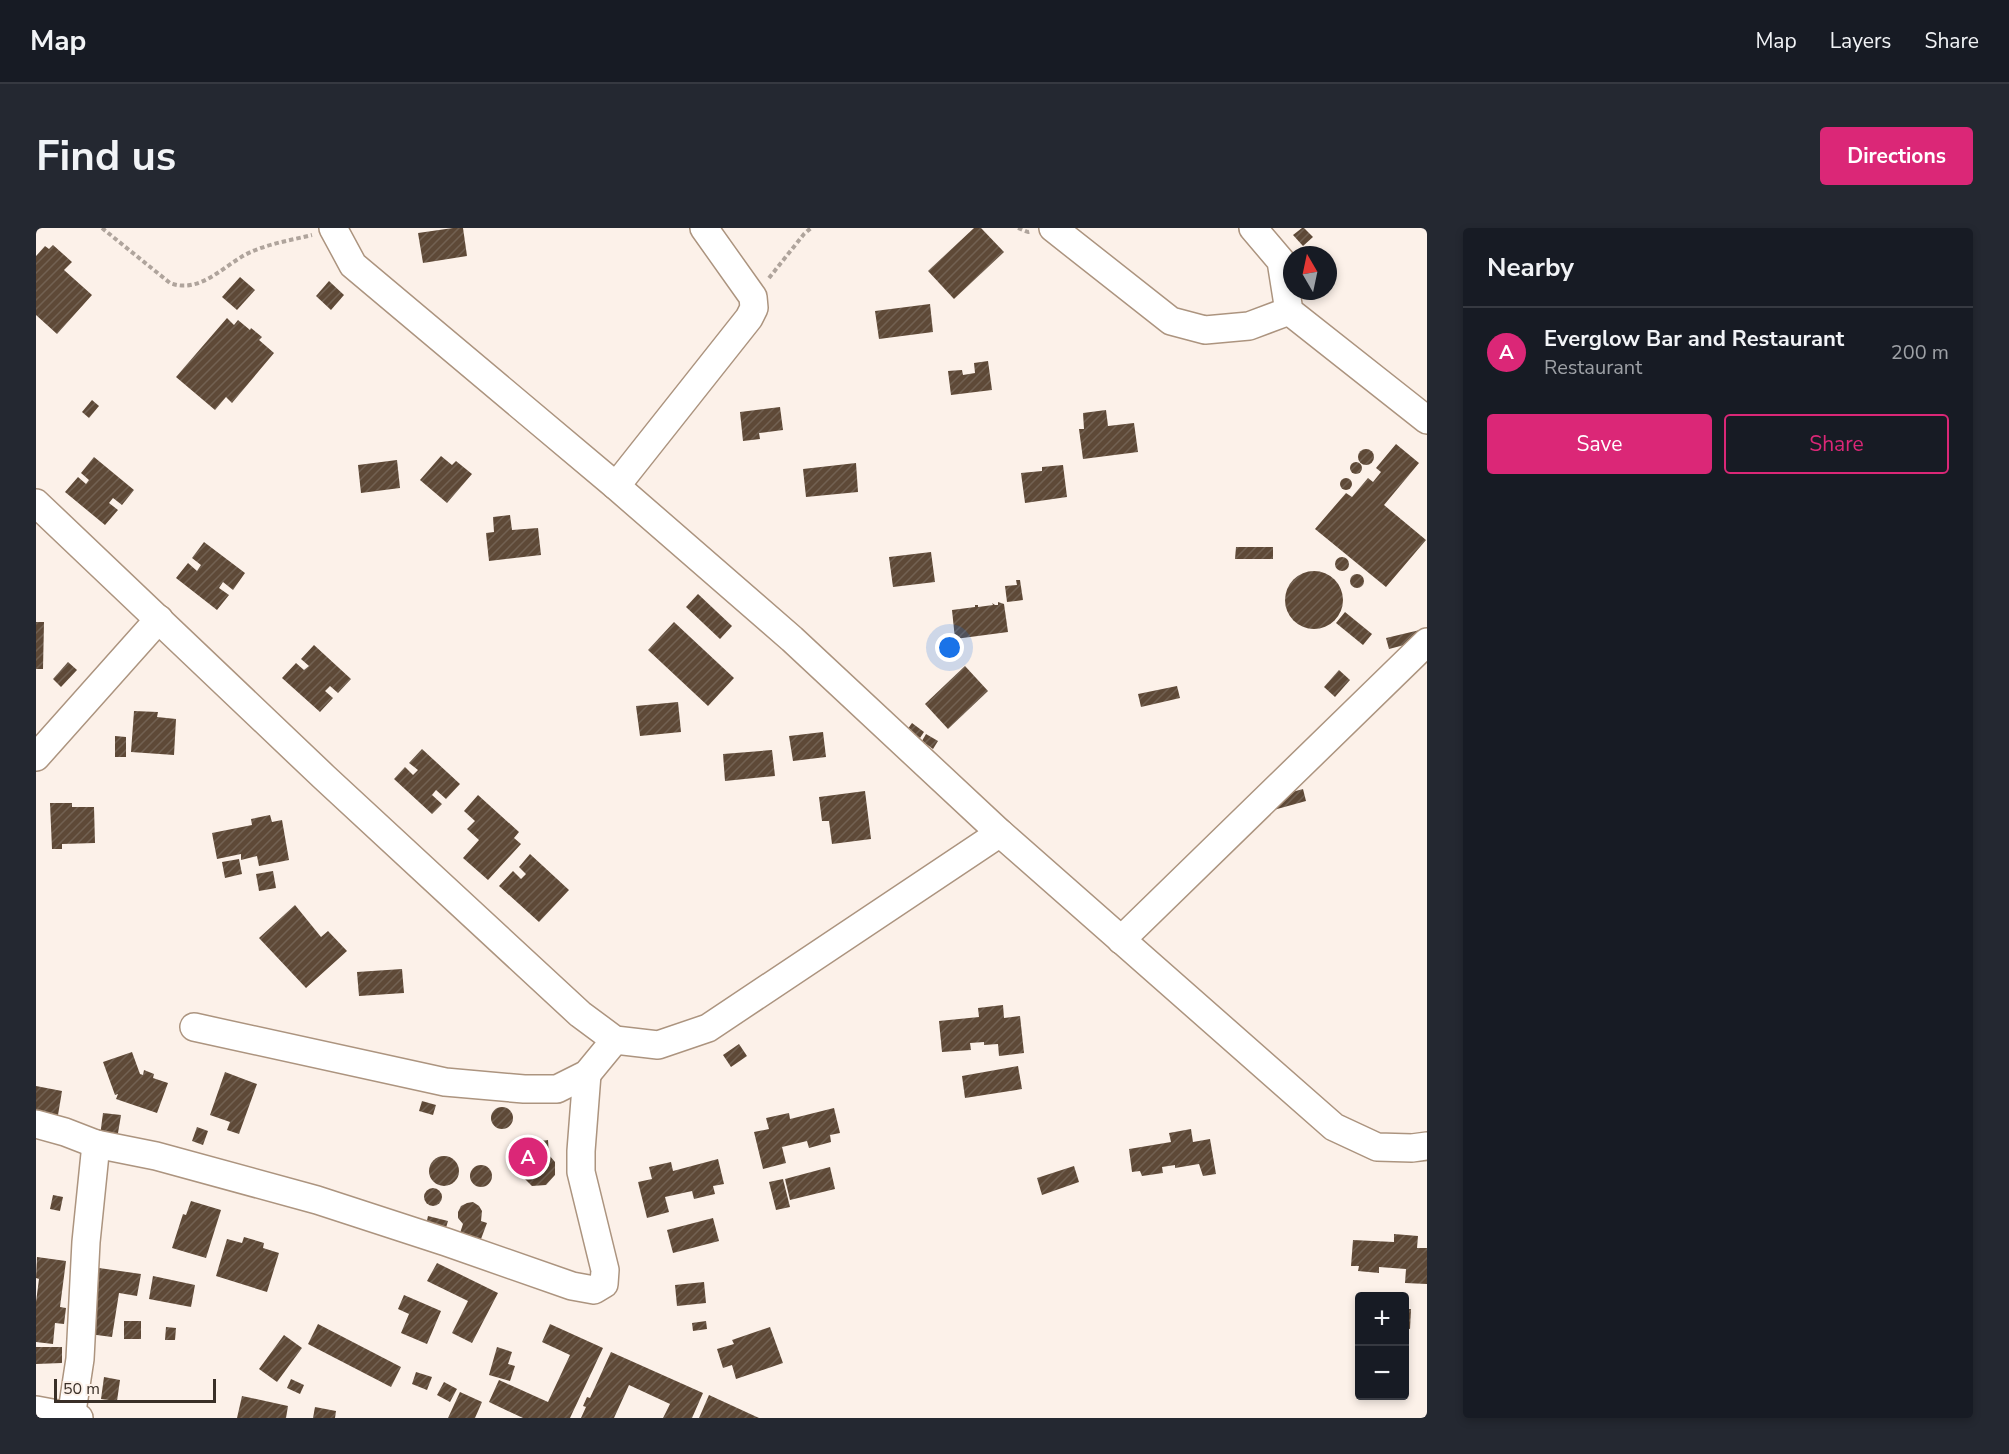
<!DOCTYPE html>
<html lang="en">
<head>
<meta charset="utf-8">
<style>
  :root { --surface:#171b24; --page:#242831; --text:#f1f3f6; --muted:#9ea1a6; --line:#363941; --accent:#db2777 }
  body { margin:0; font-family:"Nunito Sans",sans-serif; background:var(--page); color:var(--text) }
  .controls { position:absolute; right:18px; bottom:18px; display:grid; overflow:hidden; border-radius:6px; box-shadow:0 3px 9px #0003 }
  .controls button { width:54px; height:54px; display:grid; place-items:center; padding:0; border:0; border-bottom:2px solid var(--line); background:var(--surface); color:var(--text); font:30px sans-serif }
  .compass { position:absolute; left:1247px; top:18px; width:54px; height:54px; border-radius:50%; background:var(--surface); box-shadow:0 3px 9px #0003; rotate:351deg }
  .scale { position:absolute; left:18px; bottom:15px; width:162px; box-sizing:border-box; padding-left:6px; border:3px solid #392f27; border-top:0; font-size:16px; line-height:21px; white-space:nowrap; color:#392f27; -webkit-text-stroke:4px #fcf1e9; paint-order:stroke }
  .you { position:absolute; left:914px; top:420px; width:21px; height:21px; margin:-15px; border:4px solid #fff; border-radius:50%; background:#1a73e8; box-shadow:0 0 0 9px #1a73e833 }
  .badge { display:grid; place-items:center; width:39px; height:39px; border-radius:50%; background:var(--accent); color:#fff; font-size:20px; font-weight:700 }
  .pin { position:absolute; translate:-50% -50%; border:3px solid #fff; box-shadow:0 2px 6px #0006 }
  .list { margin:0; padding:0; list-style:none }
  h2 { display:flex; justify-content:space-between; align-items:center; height:78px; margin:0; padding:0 24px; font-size:26px }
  h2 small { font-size:20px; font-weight:400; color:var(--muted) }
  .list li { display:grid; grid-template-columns:39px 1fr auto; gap:18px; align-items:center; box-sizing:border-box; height:90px; padding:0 24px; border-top:2px solid var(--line) }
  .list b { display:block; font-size:22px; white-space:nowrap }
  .list p { margin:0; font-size:20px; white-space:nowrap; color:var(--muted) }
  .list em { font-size:20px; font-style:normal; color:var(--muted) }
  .actions { display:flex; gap:12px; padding:18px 24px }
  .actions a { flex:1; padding:14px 0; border:2px solid var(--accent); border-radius:6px; text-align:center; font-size:21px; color:var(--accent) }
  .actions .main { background:var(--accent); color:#fff }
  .map { position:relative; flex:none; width:1391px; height:1190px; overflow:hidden; border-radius:6px }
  header { display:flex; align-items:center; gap:36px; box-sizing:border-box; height:84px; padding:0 30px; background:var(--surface); border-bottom:2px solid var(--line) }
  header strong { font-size:28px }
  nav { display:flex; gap:33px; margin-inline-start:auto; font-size:21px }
  .intro { display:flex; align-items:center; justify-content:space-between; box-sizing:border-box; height:144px; padding:0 36px }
  h1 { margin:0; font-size:42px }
  .button { padding:15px 27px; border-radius:6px; background:var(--accent); color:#fff; font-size:21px; font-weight:700 }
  main { display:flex; gap:36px; padding:0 36px }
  aside { flex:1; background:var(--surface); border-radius:6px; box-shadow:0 3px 9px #0003 }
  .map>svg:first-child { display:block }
  .building { fill:url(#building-hatch) }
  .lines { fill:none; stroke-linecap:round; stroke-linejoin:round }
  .minor-casing { stroke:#ac947f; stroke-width:30 }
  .path { stroke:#afa49c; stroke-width:4; stroke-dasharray:4.5 3; stroke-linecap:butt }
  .minor { stroke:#fff; stroke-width:27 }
</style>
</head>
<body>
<header>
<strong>Map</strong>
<nav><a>Map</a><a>Layers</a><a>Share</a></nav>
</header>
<div class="intro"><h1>Find us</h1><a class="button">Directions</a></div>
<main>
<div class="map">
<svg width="1391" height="1190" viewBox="0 0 1391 1190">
  <defs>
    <pattern id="building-hatch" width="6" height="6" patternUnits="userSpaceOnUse" patternTransform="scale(1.5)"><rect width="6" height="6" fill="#5e4937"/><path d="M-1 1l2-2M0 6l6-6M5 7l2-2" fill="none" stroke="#726152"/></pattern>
  </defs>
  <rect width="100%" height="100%" fill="#fcf1e9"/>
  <g class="building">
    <polygon points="417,0 427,0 431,28 387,35 382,5"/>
    <polygon points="938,0 945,0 968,24 918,71 892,43"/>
    <polygon points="1266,0 1268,0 1277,9 1267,18 1257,7"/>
    <polygon points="17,17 36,34 28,42 56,67 21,106 0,87 0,28 9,18 13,21"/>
    <polygon points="204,49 219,62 201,82 186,69"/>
    <polygon points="293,53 308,67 295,82 280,68"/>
    <polygon points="894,76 897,104 843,111 839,83"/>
    <polygon points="191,90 198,97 202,92 214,102 215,100 226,109 223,112 238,125 196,175 190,169 179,182 140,149"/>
    <polygon points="952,133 956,162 915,167 912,143 926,142 927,147 939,145 938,135"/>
    <polygon points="56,172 63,178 53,190 46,184"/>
    <polygon points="744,179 747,202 723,205 724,211 707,213 704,184"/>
    <polygon points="1070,182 1072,198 1098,195 1102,224 1047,231 1043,201 1048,201 1047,185"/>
    <polygon points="1360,216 1383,235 1348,277 1390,312 1350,359 1279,301 1310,265 1316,269 1332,250 1337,254 1345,244 1340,240"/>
    <circle cx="1330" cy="229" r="8"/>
    <polygon points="405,228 416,237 420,233 436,246 411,275 384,252"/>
    <polygon points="58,229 98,262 86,277 77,270 73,275 82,282 69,297 29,264 42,249 50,256 53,252 45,245"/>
    <polygon points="361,232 364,260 325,265 322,237"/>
    <circle cx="1320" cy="240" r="6"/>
    <polygon points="820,235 822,264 770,269 767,241"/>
    <polygon points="1027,237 1031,269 989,275 985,245 1006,243 1006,239"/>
    <circle cx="1310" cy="256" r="6"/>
    <polygon points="474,287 476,302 502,300 505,327 453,333 450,305 458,304 457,289"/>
    <polygon points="168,314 209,345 197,362 187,354 183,360 193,367 181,382 140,350 152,335 161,343 165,337 156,330"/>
    <polygon points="1200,319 1237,319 1237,331 1199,331"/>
    <polygon points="895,324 899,354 857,359 853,329"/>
    <circle cx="1306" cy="336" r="7"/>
    <circle cx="1278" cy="372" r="29"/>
    <circle cx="1321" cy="353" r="7"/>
    <polygon points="980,352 984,352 987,372 971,374 969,358 981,357"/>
    <polygon points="662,366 696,398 684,411 650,379"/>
    <polygon points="962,374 968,376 972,404 919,411 916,382 939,379 939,377 942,377 942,379 957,377 956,375 959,377 962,377"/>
    <polygon points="1309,384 1336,406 1327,417 1300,395"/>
    <polygon points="0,394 8,394 7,441 0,441"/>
    <polygon points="638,394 698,450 672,478 612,422"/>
    <polygon points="1388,401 1391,411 1353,421 1350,410"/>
    <polygon points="278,417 315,451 302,465 294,458 289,463 297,470 284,484 246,450 260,435 268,442 273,438 265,431"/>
    <polygon points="32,434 41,442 25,459 17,451"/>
    <polygon points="929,438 952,463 912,501 889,476"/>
    <polygon points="1303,442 1314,452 1299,469 1288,459"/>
    <polygon points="1141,458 1144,470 1105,479 1102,466"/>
    <polygon points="642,474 645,504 604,508 600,478"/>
    <polygon points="98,483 122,484 121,489 140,491 138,527 95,524"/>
    <polygon points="876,495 888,504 884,510 871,502"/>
    <polygon points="787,504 790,529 757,533 753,508"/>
    <polygon points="890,506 902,513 897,521 886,513"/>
    <polygon points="79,508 90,509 90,529 79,529"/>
    <polygon points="386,521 424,556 410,571 400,562 396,567 406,576 396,586 358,551 369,539 377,547 382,542 373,535"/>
    <polygon points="736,522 739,548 689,553 687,526"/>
    <polygon points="1267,561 1270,573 1234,583 1231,571"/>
    <polygon points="829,563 835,611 796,616 793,593 786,593 783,569"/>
    <polygon points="442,567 483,604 478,610 485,616 452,652 427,630 443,612 431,601 439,593 428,583"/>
    <polygon points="14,575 36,575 36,579 58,579 59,615 26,616 26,621 16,621"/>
    <polygon points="234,587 236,594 246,592 253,632 223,638 221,628 205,632 205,626 181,631 176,605 216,597 215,591"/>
    <polygon points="494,626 533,662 503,694 463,658 477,643 485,651 490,646 483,639"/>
    <polygon points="203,631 206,646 189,650 186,634"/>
    <polygon points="237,643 240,660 223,663 220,646"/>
    <polygon points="259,677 285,709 292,703 311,723 270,760 223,710"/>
    <polygon points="366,741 368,765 323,768 321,744"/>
    <polygon points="967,777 968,790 984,788 988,825 963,828 962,816 948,817 948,814 934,815 935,822 906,824 903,793 943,789 942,780"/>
    <polygon points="703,816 711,828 695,839 687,827"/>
    <polygon points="96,824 104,846 107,847 108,842 118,846 117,850 132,855 121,885 80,871 82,866 79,867 67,834"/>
    <polygon points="982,838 986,861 929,870 926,848"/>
    <polygon points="189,844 221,856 203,906 191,902 194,894 174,887"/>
    <polygon points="0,858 26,863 21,893 0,889"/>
    <polygon points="386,873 400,877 397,887 383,883"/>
    <circle cx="466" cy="890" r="11"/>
    <polygon points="798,880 804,905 794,907 795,914 773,920 771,913 746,919 750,935 727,941 718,904 733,901 730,890 753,885 754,891"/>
    <polygon points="67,885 85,887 81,911 64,908"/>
    <polygon points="161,899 172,903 167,917 156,913"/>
    <polygon points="1155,901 1157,914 1174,911 1180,946 1167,948 1163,936 1139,940 1139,937 1126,939 1127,945 1106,948 1104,943 1096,944 1093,921 1135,914 1133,905"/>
    <polygon points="512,912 513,927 519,934 519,947 510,957 496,958 486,948 486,935 489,929 498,924 497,914"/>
    <circle cx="408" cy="943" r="15"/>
    <polygon points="682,931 688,956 677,958 679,966 658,971 656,963 629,969 633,984 611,990 602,954 616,951 613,939 635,934 637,943"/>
    <circle cx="445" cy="948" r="11"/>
    <polygon points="1038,938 1043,954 1006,967 1001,950"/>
    <polygon points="794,939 799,961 754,972 749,951"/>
    <polygon points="747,951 754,979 740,982 733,954"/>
    <circle cx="397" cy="969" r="9"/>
    <polygon points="17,967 27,969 24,983 14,981"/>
    <polygon points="155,973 185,982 170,1030 136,1020 147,986 150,987"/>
    <polygon points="437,974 443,978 446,983 445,993 451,995 442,1019 422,1011 427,996 422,990 422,984 425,978 431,975"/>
    <polygon points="392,988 412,993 409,1003 390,997"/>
    <polygon points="677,990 683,1013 637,1025 631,1002"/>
    <polygon points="1358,1006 1382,1008 1381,1020 1391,1020 1391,1056 1369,1055 1370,1041 1343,1039 1343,1045 1322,1043 1323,1038 1315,1038 1317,1012 1358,1014"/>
    <polygon points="208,1009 228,1015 227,1020 243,1025 231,1064 180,1048 191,1011 206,1015"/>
    <polygon points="1,1029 30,1033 24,1079 30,1080 28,1096 19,1095 17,1116 0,1114 0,1074 3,1051 0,1050"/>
    <polygon points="401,1035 462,1065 436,1115 416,1105 432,1073 391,1053"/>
    <polygon points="63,1040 105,1046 101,1068 83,1065 76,1109 53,1106"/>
    <polygon points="117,1048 159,1057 155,1079 113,1071"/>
    <polygon points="668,1054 670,1075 641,1078 639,1057"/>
    <polygon points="368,1067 405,1083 391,1116 365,1105 373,1086 362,1081"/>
    <polygon points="1368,1081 1375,1081 1374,1101 1368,1101"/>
    <rect x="88" y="1093" width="17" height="18"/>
    <polygon points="670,1093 671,1101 657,1103 656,1095"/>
    <polygon points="282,1096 365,1139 355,1159 272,1116"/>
    <polygon points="514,1096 567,1120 534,1190 487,1190 453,1174 463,1152 512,1174 534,1127 506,1114"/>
    <polygon points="130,1099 140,1100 139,1112 129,1112"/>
    <polygon points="734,1099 747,1135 700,1151 696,1137 687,1140 681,1121 698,1116 696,1112"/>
    <polygon points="248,1107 266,1120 241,1154 223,1141"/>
    <polygon points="0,1119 26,1119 26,1135 0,1136"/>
    <polygon points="461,1119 476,1124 472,1136 479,1138 474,1153 453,1147"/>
    <polygon points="575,1124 667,1165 656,1190 627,1190 634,1176 593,1157 578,1190 545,1190 550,1179 547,1178 551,1169 554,1170"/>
    <polygon points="380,1144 396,1149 391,1162 376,1156"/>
    <polygon points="68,1149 84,1152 81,1173 65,1171"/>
    <polygon points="255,1151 268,1157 264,1166 251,1160"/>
    <polygon points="408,1154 421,1161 414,1174 401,1167"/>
    <polygon points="424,1164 446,1174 439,1190 412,1190"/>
    <polygon points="673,1167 723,1190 663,1190"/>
    <polygon points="206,1168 252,1178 250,1190 201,1190"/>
    <polygon points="279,1179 300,1183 299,1190 277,1190"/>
  </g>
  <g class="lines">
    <g class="minor-casing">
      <g id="minor">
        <polyline points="297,0 317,37 580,258 756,411 964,605 1298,899 1341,919 1376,920 1391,918"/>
        <polyline points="1017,0 1135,93 1169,102 1213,98 1253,83"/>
        <polyline points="1217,0 1245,33 1253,83 1391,192"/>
        <polyline points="580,258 713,90 718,80 717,69 668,0"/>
        <polyline points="0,275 288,549 544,786 579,812 622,817 672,800 964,605"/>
        <polyline points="0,529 123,391"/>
        <polyline points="1085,712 1391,414"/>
        <polyline points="158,799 409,854 488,861 521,861 551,846 579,812"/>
        <polyline points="0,896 29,904 60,916 120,928 281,972 410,1014 536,1058 558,1062 568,1056 569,1042 545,944 545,923 551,846"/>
        <polyline points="0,1182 43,1190"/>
        <polyline points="35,1190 44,1131 50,1014 60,916"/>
      </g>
    </g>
    <g class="path">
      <path d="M66 0 134 55C166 67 190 34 217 23 236 15 256 12 276 7"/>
      <polyline points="982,0 992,4 996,3"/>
      <polyline points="733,50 768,6 775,0"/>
    </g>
    <use href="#minor" class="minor"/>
  </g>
</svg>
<div class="controls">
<button>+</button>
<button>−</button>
</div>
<svg class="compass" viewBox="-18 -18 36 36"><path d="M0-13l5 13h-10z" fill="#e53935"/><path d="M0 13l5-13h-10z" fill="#9ea1a6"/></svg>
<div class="scale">50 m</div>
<div class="you"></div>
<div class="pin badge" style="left:492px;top:929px">A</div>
</div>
<aside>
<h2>Nearby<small></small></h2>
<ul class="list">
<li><span class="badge">A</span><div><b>Everglow Bar and Restaurant</b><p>Restaurant</p></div><em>200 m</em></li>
</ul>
<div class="actions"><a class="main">Save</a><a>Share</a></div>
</aside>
</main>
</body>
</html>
